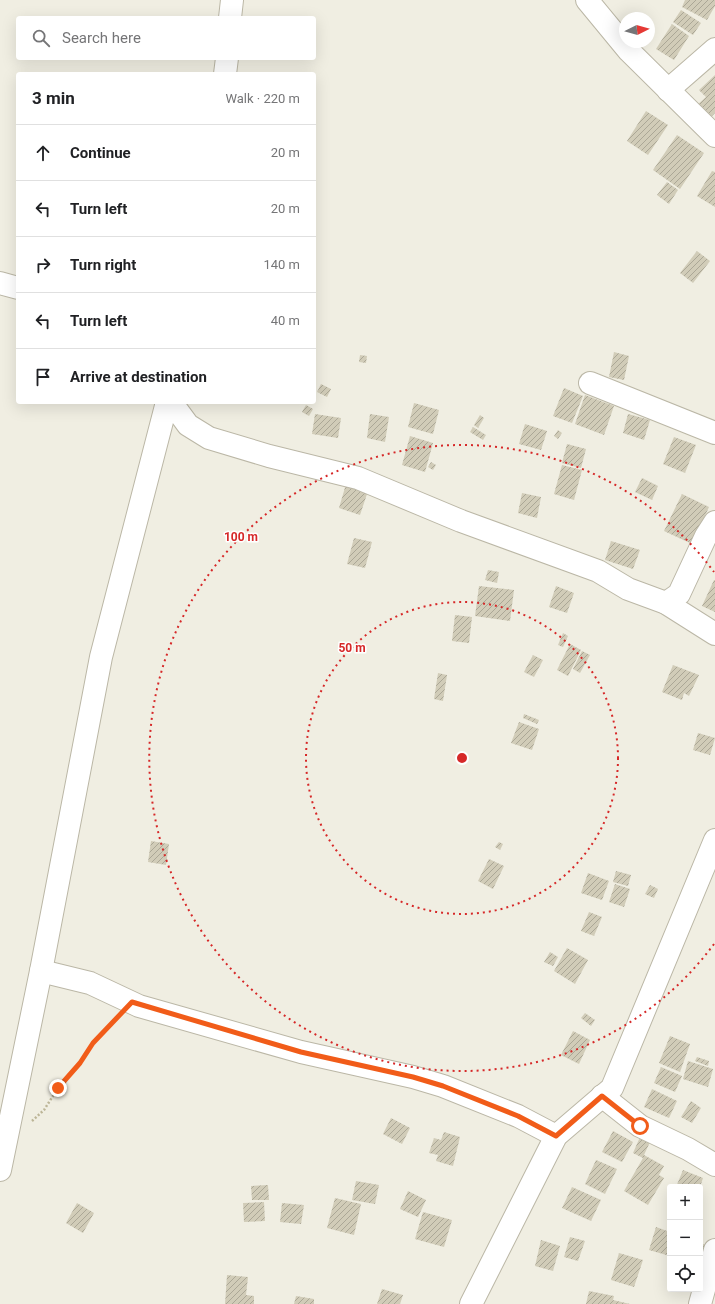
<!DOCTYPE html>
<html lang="en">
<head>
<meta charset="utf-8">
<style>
  :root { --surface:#fff; --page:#f2f2f2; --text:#202124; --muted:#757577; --line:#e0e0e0 }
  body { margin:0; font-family:Roboto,sans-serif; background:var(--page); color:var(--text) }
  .controls { position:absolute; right:12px; bottom:12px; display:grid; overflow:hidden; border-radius:4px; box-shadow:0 4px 16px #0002 }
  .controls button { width:36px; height:36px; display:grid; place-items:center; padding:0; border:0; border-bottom:1px solid var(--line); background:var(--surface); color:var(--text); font:20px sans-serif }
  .compass { position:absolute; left:619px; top:12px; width:36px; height:36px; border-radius:50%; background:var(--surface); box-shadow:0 4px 16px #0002; rotate:85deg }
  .stop { position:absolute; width:12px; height:12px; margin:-9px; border:3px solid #f15c19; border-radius:50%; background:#fff }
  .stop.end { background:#f15c19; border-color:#fff; box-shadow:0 1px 4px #0008 }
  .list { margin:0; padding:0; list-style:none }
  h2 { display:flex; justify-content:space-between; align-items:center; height:52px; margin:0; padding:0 16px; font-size:17px }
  h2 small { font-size:13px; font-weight:400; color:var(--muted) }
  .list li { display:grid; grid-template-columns:26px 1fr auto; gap:12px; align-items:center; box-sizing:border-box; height:56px; padding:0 16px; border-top:1px solid var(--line) }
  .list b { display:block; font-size:15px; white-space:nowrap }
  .list em { font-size:13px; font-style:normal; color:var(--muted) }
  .icon { flex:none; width:22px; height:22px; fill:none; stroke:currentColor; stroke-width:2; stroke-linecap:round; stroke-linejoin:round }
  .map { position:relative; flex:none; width:715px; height:1304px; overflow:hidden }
  .search { position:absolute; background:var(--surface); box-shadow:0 4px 16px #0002; left:16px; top:16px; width:300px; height:44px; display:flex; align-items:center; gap:10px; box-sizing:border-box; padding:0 14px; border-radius:4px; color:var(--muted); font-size:15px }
  .panel { position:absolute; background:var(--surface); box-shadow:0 4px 16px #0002; left:16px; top:72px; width:300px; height:332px; border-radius:4px }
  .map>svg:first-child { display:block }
  .building { fill:url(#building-hatch) }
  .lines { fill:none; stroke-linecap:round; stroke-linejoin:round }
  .minor-casing { stroke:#bbb7a6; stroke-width:24 }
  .tertiary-casing { stroke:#bbb7a6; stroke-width:24 }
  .path { stroke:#bcb597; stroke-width:2.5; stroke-dasharray:2 2; stroke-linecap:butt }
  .minor { stroke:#fff; stroke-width:22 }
  .tertiary { stroke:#fff; stroke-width:22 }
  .route { stroke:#f15c19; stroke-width:5 }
  .ring { fill:none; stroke:#d62828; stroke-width:2; stroke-dasharray:2 4 }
  .centre { fill:#d62828; stroke:#fff; stroke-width:2 }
  .ring-label { font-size:12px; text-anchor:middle; font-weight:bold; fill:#d62828; stroke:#fff; stroke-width:3; stroke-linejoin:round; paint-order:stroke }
</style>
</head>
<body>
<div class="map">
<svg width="715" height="1304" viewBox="0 0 715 1304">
  <defs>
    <pattern id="building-hatch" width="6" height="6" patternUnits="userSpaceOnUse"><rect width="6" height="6" fill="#d1ccb8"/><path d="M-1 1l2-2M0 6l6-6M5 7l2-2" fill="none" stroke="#aba796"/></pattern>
  </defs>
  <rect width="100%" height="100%" fill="#f0eee2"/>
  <g class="building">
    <polygon points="685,0 715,0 715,6 707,20 682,7"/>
    <polygon points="681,10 701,23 693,35 673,22"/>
    <polygon points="672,24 689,36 674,60 656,49"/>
    <polygon points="715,75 715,113 710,118 697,105 706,97 699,90"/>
    <polygon points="646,111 668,125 648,155 627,141"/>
    <polygon points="677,135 704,153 680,189 653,170"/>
    <polygon points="712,171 715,172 715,207 697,196"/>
    <polygon points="667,182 678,190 669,204 657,195"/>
    <polygon points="697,251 710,261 693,283 680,273"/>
    <polygon points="614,352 629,356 624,380 609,377"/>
    <polygon points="360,355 367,356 366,363 359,362"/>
    <polygon points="321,384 331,389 327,397 317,392"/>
    <polygon points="564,388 583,396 572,423 553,416"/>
    <polygon points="585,395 614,406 604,435 575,424"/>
    <polygon points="414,403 439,410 433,434 408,427"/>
    <polygon points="306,405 313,409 309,416 302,412"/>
    <polygon points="315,414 341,418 338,438 312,434"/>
    <polygon points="370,414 389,417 385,442 367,438"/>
    <polygon points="628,414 650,420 644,440 623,433"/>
    <polygon points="480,415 484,418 478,428 474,425"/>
    <polygon points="525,424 547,431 541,450 519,444"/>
    <polygon points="473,427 486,435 483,440 470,432"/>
    <polygon points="558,430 562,433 558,439 554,436"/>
    <polygon points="410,436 433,443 425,472 402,465"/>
    <polygon points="674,437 696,445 685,473 663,464"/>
    <polygon points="567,444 586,449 581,468 562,463"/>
    <polygon points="431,462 436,465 433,470 428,467"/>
    <polygon points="562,465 582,470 574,500 554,494"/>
    <polygon points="642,478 658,486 652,500 635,492"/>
    <polygon points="346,484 368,491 360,515 339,508"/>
    <polygon points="522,493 541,497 537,518 518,513"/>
    <polygon points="682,494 709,507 692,544 664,531"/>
    <polygon points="354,538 372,542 365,568 347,564"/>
    <polygon points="611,541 640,550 633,569 605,560"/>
    <polygon points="488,570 499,572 497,583 485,580"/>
    <polygon points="714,580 715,580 715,612 702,606"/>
    <polygon points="479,586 514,590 510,621 475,616"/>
    <polygon points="556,586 574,593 567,613 549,607"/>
    <polygon points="455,615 472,617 469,643 452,641"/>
    <polygon points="563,633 568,636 563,647 558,645"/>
    <polygon points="570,644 581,650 568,676 557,670"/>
    <polygon points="582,651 590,655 580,673 573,669"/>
    <polygon points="533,655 543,660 534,677 524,672"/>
    <polygon points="673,665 699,675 689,696 684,693 682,700 662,692"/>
    <polygon points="438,673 447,675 443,701 434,699"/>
    <polygon points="524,714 539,720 537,724 523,718"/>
    <polygon points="519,722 539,729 532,750 511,743"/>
    <polygon points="698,733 715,738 710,755 693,750"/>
    <polygon points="151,841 169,844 166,865 148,862"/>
    <polygon points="499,842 503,844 500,850 495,847"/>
    <polygon points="489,859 504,866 493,889 478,881"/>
    <polygon points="616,871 631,875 628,886 613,882"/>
    <polygon points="588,873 609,881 602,900 581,893"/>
    <polygon points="615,884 630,889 624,907 609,902"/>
    <polygon points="650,885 658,889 654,898 645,894"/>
    <polygon points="589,912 602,917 594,936 581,931"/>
    <polygon points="567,948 588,960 575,984 554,971"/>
    <polygon points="550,952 558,957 553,966 544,962"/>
    <polygon points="585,1013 595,1020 591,1026 581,1018"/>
    <polygon points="573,1031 590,1040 579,1064 561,1055"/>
    <polygon points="670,1036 690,1044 680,1072 659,1063"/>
    <polygon points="697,1057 709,1061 708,1066 695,1061"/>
    <polygon points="688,1061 713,1069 708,1087 683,1079"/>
    <polygon points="661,1067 682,1076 675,1092 654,1083"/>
    <polygon points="652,1089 677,1101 669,1118 644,1107"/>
    <polygon points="691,1101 701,1108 692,1123 681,1117"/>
    <polygon points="391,1118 410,1128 402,1144 383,1134"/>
    <polygon points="613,1131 633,1142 622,1162 602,1152"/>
    <polygon points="444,1132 460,1137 453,1166 436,1161 438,1155 429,1153 434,1138 441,1140"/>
    <polygon points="640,1137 650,1142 644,1155 664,1166 659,1175 664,1178 648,1205 624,1191 643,1158 633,1153"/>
    <polygon points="596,1160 617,1169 605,1194 585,1184"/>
    <polygon points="683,1170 703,1178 700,1187 676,1187"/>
    <polygon points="356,1181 379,1185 375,1204 352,1200"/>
    <polygon points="268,1185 269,1200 252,1200 251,1186"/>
    <polygon points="572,1187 601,1200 591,1221 562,1208"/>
    <polygon points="408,1191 426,1200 418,1217 400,1209"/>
    <polygon points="335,1198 361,1204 354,1235 327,1228"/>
    <polygon points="264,1202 265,1221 244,1222 243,1203"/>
    <polygon points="77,1203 94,1213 83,1233 66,1223"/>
    <polygon points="282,1203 304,1205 301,1224 280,1222"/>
    <polygon points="423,1212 452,1220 444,1247 415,1239"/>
    <polygon points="656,1227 670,1232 670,1256 649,1250"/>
    <polygon points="570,1237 585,1241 578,1261 564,1257"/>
    <polygon points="541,1240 560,1246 553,1271 535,1266"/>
    <polygon points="700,1243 709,1246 700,1269"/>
    <polygon points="619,1253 643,1260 634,1287 611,1280"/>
    <polygon points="227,1275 248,1277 246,1295 254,1296 254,1304 225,1304"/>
    <polygon points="382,1289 403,1295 400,1304 377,1304"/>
    <polygon points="589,1291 614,1296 613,1300 630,1304 586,1304"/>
    <polygon points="296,1296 314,1299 314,1304 294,1304"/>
  </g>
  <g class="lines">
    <g class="minor-casing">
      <g id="minor">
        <polyline points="587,0 629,51 715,136"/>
        <polyline points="668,90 715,49"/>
        <polyline points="0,283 18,288"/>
        <polyline points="590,383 715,433"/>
        <polyline points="171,402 188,425 209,438 269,456 358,478 461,521 598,571 628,589 666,603 715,634"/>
        <polyline points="666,603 679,594 706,536 715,522"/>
        <polyline points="41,971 90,983 139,1006 301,1052 413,1077 443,1086 518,1116 556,1136"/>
        <polyline points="602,1096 640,1126 688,1149 715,1165"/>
        <polyline points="471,1304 556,1136 612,1088 715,840"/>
        <polyline points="700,1304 715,1250"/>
      </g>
    </g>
    <g class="tertiary-casing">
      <g id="tertiary">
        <polyline points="230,18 232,0"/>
        <polyline points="225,74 227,58"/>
        <polyline points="0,1170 41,971 101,657 167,402"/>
      </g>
    </g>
    <polyline class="path" points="32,1121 44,1110 58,1088 80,1063 93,1043 116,1018"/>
    <use href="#minor" class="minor"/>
    <use href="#tertiary" class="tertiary"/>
  </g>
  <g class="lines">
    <polyline class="route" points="58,1088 80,1063 93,1043 132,1002 301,1052 413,1077 443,1086 518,1116 556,1136 602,1096 640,1126"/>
  </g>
  <g class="ring">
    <circle cx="462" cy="758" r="156"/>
    <path d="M714 944A313 313 0 1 1 714 572"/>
  </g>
  <circle cx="462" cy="758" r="6" class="centre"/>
  <g class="ring-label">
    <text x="241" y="541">100 m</text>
    <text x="352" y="652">50 m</text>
  </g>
</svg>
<div class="controls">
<button>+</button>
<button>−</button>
<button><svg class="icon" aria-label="locate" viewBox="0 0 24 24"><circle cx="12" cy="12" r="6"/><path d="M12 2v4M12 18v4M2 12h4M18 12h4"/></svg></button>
</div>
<svg class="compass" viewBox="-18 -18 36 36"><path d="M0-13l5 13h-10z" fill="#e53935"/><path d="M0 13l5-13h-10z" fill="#757577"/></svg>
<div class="stop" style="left:640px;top:1126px"></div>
<div class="stop end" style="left:58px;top:1088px"></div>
<div class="search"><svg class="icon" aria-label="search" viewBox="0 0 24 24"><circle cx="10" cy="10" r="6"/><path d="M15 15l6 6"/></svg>Search here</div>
<section class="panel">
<h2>3 min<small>Walk · 220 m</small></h2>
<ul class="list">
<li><svg class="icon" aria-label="ahead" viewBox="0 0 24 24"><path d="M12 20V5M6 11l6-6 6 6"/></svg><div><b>Continue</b></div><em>20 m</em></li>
<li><svg class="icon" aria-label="left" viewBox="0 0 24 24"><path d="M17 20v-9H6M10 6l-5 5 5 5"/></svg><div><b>Turn left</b></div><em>20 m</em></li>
<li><svg class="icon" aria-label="right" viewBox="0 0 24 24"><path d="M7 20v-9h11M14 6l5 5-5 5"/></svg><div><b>Turn right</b></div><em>140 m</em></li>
<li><svg class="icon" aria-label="left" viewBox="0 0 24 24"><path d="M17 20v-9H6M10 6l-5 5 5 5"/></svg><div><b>Turn left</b></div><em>40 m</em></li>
<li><svg class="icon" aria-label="arrive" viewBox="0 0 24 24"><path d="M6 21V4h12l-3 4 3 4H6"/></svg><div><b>Arrive at destination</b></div></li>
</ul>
</section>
</div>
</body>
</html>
